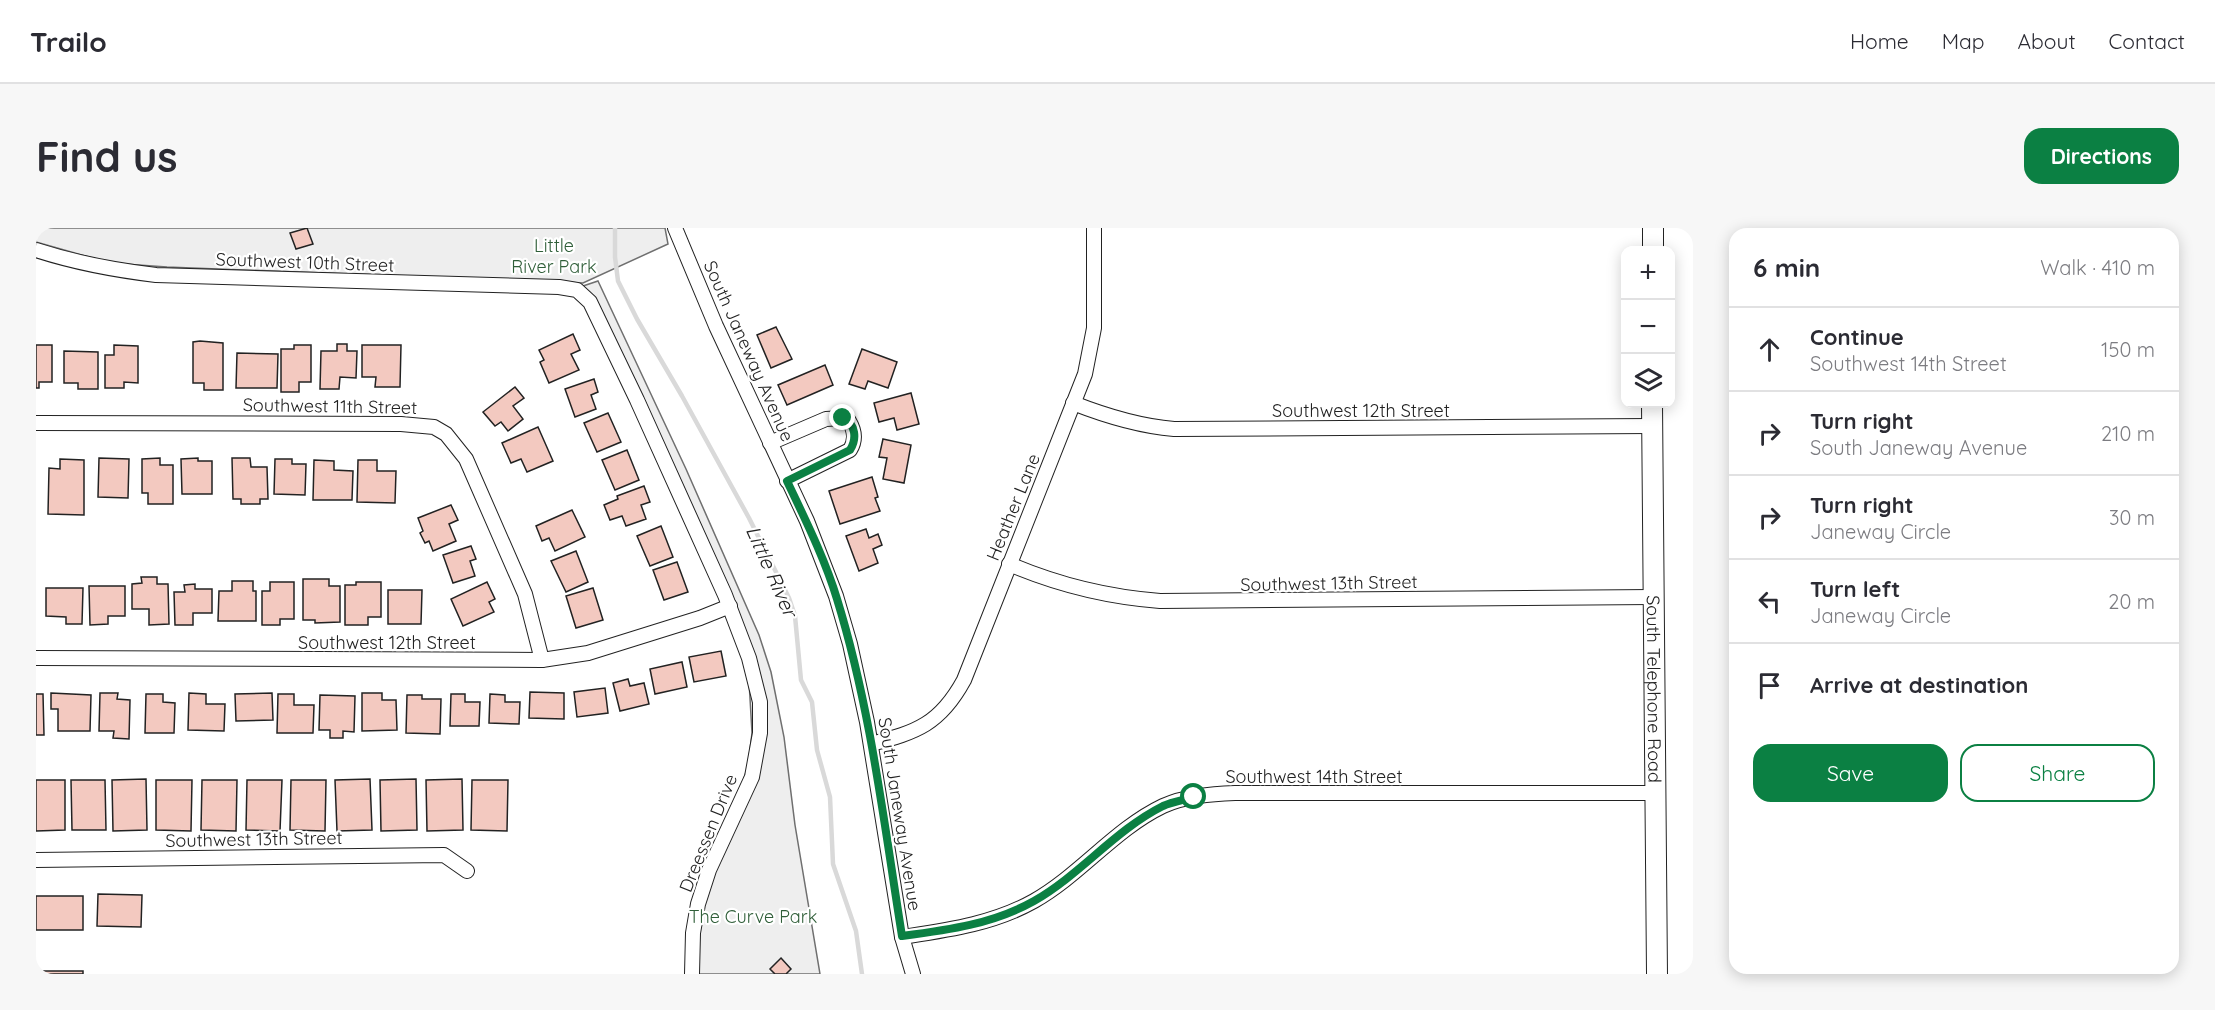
<!DOCTYPE html>
<html lang="en">
<head>
<meta charset="utf-8">
<style>
  :root { --surface:#fff; --page:#f7f7f7; --text:#2b2b33; --muted:#7c7c81; --line:#e1e1e2; --accent:#0b8043 }
  body { margin:0; font-family:Quicksand,sans-serif; background:var(--page); color:var(--text) }
  .controls { position:absolute; right:18px; top:18px; display:grid; overflow:hidden; border-radius:12px; box-shadow:0 3px 15px #0003 }
  .controls button { width:54px; height:54px; display:grid; place-items:center; padding:0; border:0; border-bottom:2px solid var(--line); background:var(--surface); color:var(--text); font:30px sans-serif }
  .stop { position:absolute; width:18px; height:18px; margin:-14px; border:4px solid #0b8043; border-radius:50%; background:#fff }
  .stop.end { background:#0b8043; border-color:#fff; box-shadow:0 2px 6px #0008 }
  .list { margin:0; padding:0; list-style:none }
  h2 { display:flex; justify-content:space-between; align-items:center; height:78px; margin:0; padding:0 24px; font-size:26px }
  h2 small { font-size:20px; font-weight:400; color:var(--muted) }
  .list li { display:grid; grid-template-columns:39px 1fr auto; gap:18px; align-items:center; box-sizing:border-box; height:84px; padding:0 24px; border-top:2px solid var(--line) }
  .list b { display:block; font-size:22px; white-space:nowrap }
  .list p { margin:0; font-size:20px; white-space:nowrap; color:var(--muted) }
  .list em { font-size:20px; font-style:normal; color:var(--muted) }
  .actions { display:flex; gap:12px; padding:18px 24px }
  .actions a { flex:1; padding:14px 0; border:2px solid var(--accent); border-radius:18px; text-align:center; font-size:21px; color:var(--accent) }
  .actions .main { background:var(--accent); color:#fff }
  .icon { flex:none; width:33px; height:33px; fill:none; stroke:currentColor; stroke-width:2; stroke-linecap:round; stroke-linejoin:round }
  .map { position:relative; flex:none; width:1657px; height:746px; overflow:hidden; border-radius:18px }
  header { display:flex; align-items:center; gap:36px; box-sizing:border-box; height:84px; padding:0 30px; background:var(--surface); border-bottom:2px solid var(--line) }
  header strong { font-size:28px }
  nav { display:flex; gap:33px; margin-inline-start:auto; font-size:21px }
  .intro { display:flex; align-items:center; justify-content:space-between; box-sizing:border-box; height:144px; padding:0 36px }
  h1 { margin:0; font-size:42px }
  .button { padding:15px 27px; border-radius:18px; background:var(--accent); color:#fff; font-size:21px; font-weight:700 }
  main { display:flex; gap:36px; padding:0 36px }
  aside { flex:1; background:var(--surface); border-radius:18px; box-shadow:0 3px 15px #0003 }
  .map>svg:first-child { display:block }
  .green { fill:#eee; stroke:#6f6f6f; stroke-width:1.5 }
  .lines { fill:none; stroke-linecap:round; stroke-linejoin:round }
  .stream { stroke:#d9d9d9; stroke-width:4.5 }
  .building { fill:#f3c9c0; stroke:#222; stroke-width:1.5 }
  .minor-casing { stroke:#222; stroke-width:16 }
  .secondary-casing { stroke:#222; stroke-width:22 }
  .minor { stroke:#fff; stroke-width:14 }
  .secondary { stroke:#fff; stroke-width:20 }
  .route { stroke:#0b8043; stroke-width:8 }
  .labels { text-anchor:middle; dominant-baseline:central; stroke-width:4.5; stroke-linejoin:round; paint-order:stroke }
  .park-label { font-size:18px; fill:#2f5e38; stroke:#fff }
  .street-label { font-size:18px; fill:#222; stroke:#fff }
  .water-label { font-size:20px; font-style:italic; fill:#222; stroke:#fff }
</style>
</head>
<body>
<header>
<strong>Trailo</strong>
<nav><a>Home</a><a>Map</a><a>About</a><a>Contact</a></nav>
</header>
<div class="intro"><h1>Find us</h1><a class="button">Directions</a></div>
<main>
<div class="map">
<svg width="1657" height="746" viewBox="0 0 1657 746">
  <rect width="100%" height="100%" fill="#fff"/>
  <g class="green">
    <polygon points="0,0 629,0 632,16 547,55 131,39 74,35 0,14"/>
    <polygon points="562,53 650,241 723,407 735,444 748,509 759,597 784,746 656,746 657,705 712,538 716,505 713,453 704,409 544,59"/>
  </g>
  <g class="lines">
    <polyline class="stream" points="579,0 579,29 582,53 601,91 646,168 713,290 753,370 759,388 765,452 776,474 781,522 794,569 797,636 820,703 826,746"/>
  </g>
  <g class="building">
    <polygon points="271,0 277,16 260,21 254,5"/>
    <polygon points="740,99 756,131 735,140 721,107"/>
    <polygon points="537,106 544,122 535,126 543,142 513,155 504,134 508,132 503,122"/>
    <polygon points="164,113 187,115 187,162 168,162 168,155 157,155 157,114"/>
    <polygon points="301,116 311,116 311,123 321,123 320,150 304,149 303,161 284,161 285,123 301,123"/>
    <polygon points="0,117 16,117 16,154 3,154 3,160 0,160"/>
    <polygon points="78,117 102,118 102,155 88,154 88,160 69,160 69,127 78,127"/>
    <polygon points="258,117 275,117 275,154 263,154 263,164 245,164 245,121 258,121"/>
    <polygon points="326,117 365,117 364,159 339,159 340,149 326,149"/>
    <polygon points="826,121 861,134 852,160 832,153 829,161 813,156"/>
    <polygon points="28,123 62,124 62,161 42,161 42,155 28,155"/>
    <polygon points="201,125 242,126 241,160 200,160"/>
    <polygon points="789,137 797,157 751,177 742,157"/>
    <polygon points="558,151 562,164 555,167 560,181 539,189 529,161"/>
    <polygon points="479,159 488,170 477,178 487,191 472,203 465,194 459,198 447,184"/>
    <polygon points="875,165 883,196 861,202 858,190 843,194 838,175"/>
    <polygon points="572,185 585,214 561,224 548,195"/>
    <polygon points="502,199 517,233 491,244 485,231 475,235 466,215"/>
    <polygon points="847,211 875,217 868,255 847,251 851,230 843,229"/>
    <polygon points="591,222 603,252 579,262 566,232"/>
    <polygon points="63,230 93,231 92,270 62,269"/>
    <polygon points="124,230 124,237 137,237 137,276 112,276 112,265 106,265 106,231"/>
    <polygon points="162,230 162,233 176,233 176,266 146,266 145,231"/>
    <polygon points="196,230 214,230 215,239 231,239 232,271 224,271 224,276 205,276 205,271 197,271"/>
    <polygon points="24,231 48,232 48,287 12,286 13,240 24,241"/>
    <polygon points="239,231 256,231 256,236 270,236 269,267 238,266"/>
    <polygon points="278,232 298,233 298,242 317,243 316,272 277,272"/>
    <polygon points="322,232 341,232 341,243 360,243 359,275 321,274"/>
    <polygon points="836,249 842,269 839,270 844,283 804,296 793,263"/>
    <polygon points="608,258 614,274 605,277 610,291 590,298 586,288 574,292 568,277 582,271 581,268"/>
    <polygon points="415,277 422,292 413,296 420,313 397,323 393,313 389,315 384,305 387,303 382,290"/>
    <polygon points="536,282 549,309 519,323 513,310 506,313 500,298"/>
    <polygon points="625,298 637,329 614,338 601,308"/>
    <polygon points="830,301 833,310 842,306 846,317 837,321 842,335 823,343 810,308"/>
    <polygon points="435,318 440,331 434,333 439,348 417,355 407,327"/>
    <polygon points="540,323 552,354 530,364 515,333"/>
    <polygon points="641,334 652,364 628,372 617,342"/>
    <polygon points="105,349 121,349 121,356 132,356 133,396 113,397 113,381 96,381 96,356 106,355"/>
    <polygon points="267,351 293,351 293,358 304,358 304,394 279,395 279,392 267,392"/>
    <polygon points="196,353 217,353 217,363 220,363 220,393 182,393 183,363 196,363"/>
    <polygon points="234,354 258,354 258,391 244,391 244,397 226,397 226,363 234,363"/>
    <polygon points="320,354 345,354 345,389 332,389 332,397 309,397 309,357 320,357"/>
    <polygon points="451,354 459,371 453,374 458,384 427,398 415,371"/>
    <polygon points="159,356 159,361 176,361 176,385 157,385 157,397 139,397 138,364 149,364 148,357"/>
    <polygon points="53,358 89,358 89,388 72,388 72,396 54,397"/>
    <polygon points="10,360 47,360 46,396 30,396 30,389 10,388"/>
    <polygon points="557,360 567,392 540,400 530,368"/>
    <polygon points="352,362 386,362 385,396 352,396"/>
    <polygon points="685,423 690,448 658,454 653,429"/>
    <polygon points="646,434 651,459 619,466 614,441"/>
    <polygon points="592,451 594,458 608,455 613,476 584,483 577,455"/>
    <polygon points="569,460 572,485 541,489 538,464"/>
    <polygon points="494,464 528,465 528,491 493,490"/>
    <polygon points="15,465 55,467 54,503 22,503 22,481 15,481"/>
    <polygon points="64,465 82,465 81,471 94,472 93,511 77,510 78,503 63,503"/>
    <polygon points="153,465 170,466 170,476 189,476 188,503 152,502"/>
    <polygon points="236,465 237,492 200,493 199,466"/>
    <polygon points="326,465 346,465 346,472 360,472 361,502 326,503"/>
    <polygon points="0,466 7,466 8,507 0,507"/>
    <polygon points="110,466 127,466 127,474 139,475 138,505 109,505"/>
    <polygon points="242,466 258,466 258,477 278,477 277,505 241,505"/>
    <polygon points="415,466 429,466 429,474 444,474 443,498 414,498"/>
    <polygon points="454,466 469,467 469,474 484,474 483,496 453,495"/>
    <polygon points="284,467 319,468 318,504 307,503 307,510 294,510 294,502 283,502"/>
    <polygon points="371,467 386,467 386,471 405,471 404,506 370,505"/>
    <polygon points="110,551 111,602 77,603 76,552"/>
    <polygon points="334,551 336,602 301,603 299,552"/>
    <polygon points="380,551 381,602 345,603 344,552"/>
    <polygon points="426,551 427,602 391,603 390,552"/>
    <polygon points="0,552 29,552 29,602 0,603"/>
    <polygon points="35,552 69,552 70,602 36,602"/>
    <polygon points="120,552 156,552 155,603 120,602"/>
    <polygon points="166,552 201,552 200,603 165,602"/>
    <polygon points="211,552 246,552 244,603 210,602"/>
    <polygon points="255,552 290,552 289,603 254,602"/>
    <polygon points="436,552 472,552 471,603 435,602"/>
    <polygon points="62,666 106,667 105,699 61,698"/>
    <rect x="0" y="668" width="47" height="34"/>
    <polygon points="745,730 755,741 750,746 739,746 734,741"/>
    <rect x="0" y="743" width="47" height="3"/>
  </g>
  <g class="lines">
    <g class="minor-casing">
      <g id="minor">
        <polyline points="639,0 680,98 771,293 800,368 814,416 831,494 866,709 877,746"/>
        <path d="M0 22C40 35 78 42 120 47L523 59 541 62 554 74 601 172 689 367 713 430 724 474V505L716 549 673 642 662 676 657 705 656 746"/>
        <path d="M1037 175C1070 188 1102 198 1138 201L1616 198"/>
        <polyline points="0,195 365,196 398,199 410,206 430,231 489,366 506,432"/>
        <path d="M734 215 790 191 807 190 813 193C819 203 820 212 814 222L751 253"/>
        <path d="M973 336C1022 357 1071 369 1124 373L1617 369"/>
        <polyline points="0,430 506,432 552,425 664,390 694,378"/>
        <path d="M835 516C881 504 904 496 928 452L1049 146 1058 100V0"/>
        <polyline points="0,632 408,627 431,643"/>
        <path d="M866 709C912 702 957 696 998 673 1044 647 1079 601 1127 578 1149 568 1175 566 1199 565H1620"/>
      </g>
    </g>
    <g class="secondary-casing">
      <g id="secondary">
        <polyline points="1617,22 1617,0"/>
        <path id="s1" d="M1616 176 1621 746"/>
      </g>
    </g>
    <use href="#minor" class="minor"/>
    <use href="#secondary" class="secondary"/>
  </g>
  <g class="lines">
    <path class="route" d="M807 190C820 196 821 211 814 222L751 253C769 291 789 331 801 371 835 481 848 596 866 708 912 702 957 696 998 673 1044 647 1079 602 1127 578 1136 574 1148 572 1158 569"/>
  </g>
  <g class="labels">
    <g class="park-label">
      <text x="518" y="17">Little<tspan x="518" dy="21">River Park</tspan></text>
      <text x="717" y="688">The Curve Park</text>
    </g>
    <g class="street-label">
      <text transform="translate(269 34) rotate(2)">Southwest 10th Street</text>
      <text transform="translate(713 123) rotate(66)">South Janeway Avenue</text>
      <text transform="translate(294 178) rotate(1)">Southwest 11th Street</text>
      <text x="1325" y="182">Southwest 12th Street</text>
      <text transform="translate(977 279) rotate(-68)">Heather Lane</text>
      <text transform="translate(1293 355) rotate(-1)">Southwest 13th Street</text>
      <text x="351" y="414">Southwest 12th Street</text>
      <text stroke="none"><textPath href="#s1" startOffset="285">South Telephone Road</textPath></text>
      <text x="1278" y="548">Southwest 14th Street</text>
      <text transform="translate(864 586) rotate(81)">South Janeway Avenue</text>
      <text transform="translate(672 605) rotate(-68)">Dreessen Drive</text>
      <text transform="translate(218 611) rotate(-1)">Southwest 13th Street</text>
    </g>
    <g class="water-label">
      <text transform="translate(736 343) rotate(66)">Little River</text>
    </g>
  </g>
</svg>
<div class="controls">
<button>+</button>
<button>−</button>
<button><svg class="icon" aria-label="layers" viewBox="0 0 24 24"><path d="M12 4l9 5-9 5-9-5zM3 14l9 5 9-5"/></svg></button>
</div>
<div class="stop" style="left:1158px;top:569px"></div>
<div class="stop end" style="left:807px;top:190px"></div>
</div>
<aside>
<h2>6 min<small>Walk · 410 m</small></h2>
<ul class="list">
<li><svg class="icon" aria-label="ahead" viewBox="0 0 24 24"><path d="M12 20V5M6 11l6-6 6 6"/></svg><div><b>Continue</b><p>Southwest 14th Street</p></div><em>150 m</em></li>
<li><svg class="icon" aria-label="right" viewBox="0 0 24 24"><path d="M7 20v-9h11M14 6l5 5-5 5"/></svg><div><b>Turn right</b><p>South Janeway Avenue</p></div><em>210 m</em></li>
<li><svg class="icon" aria-label="right" viewBox="0 0 24 24"><path d="M7 20v-9h11M14 6l5 5-5 5"/></svg><div><b>Turn right</b><p>Janeway Circle</p></div><em>30 m</em></li>
<li><svg class="icon" aria-label="left" viewBox="0 0 24 24"><path d="M17 20v-9H6M10 6l-5 5 5 5"/></svg><div><b>Turn left</b><p>Janeway Circle</p></div><em>20 m</em></li>
<li><svg class="icon" aria-label="arrive" viewBox="0 0 24 24"><path d="M6 21V4h12l-3 4 3 4H6"/></svg><div><b>Arrive at destination</b></div></li>
</ul>
<div class="actions"><a class="main">Save</a><a>Share</a></div>
</aside>
</main>
</body>
</html>
